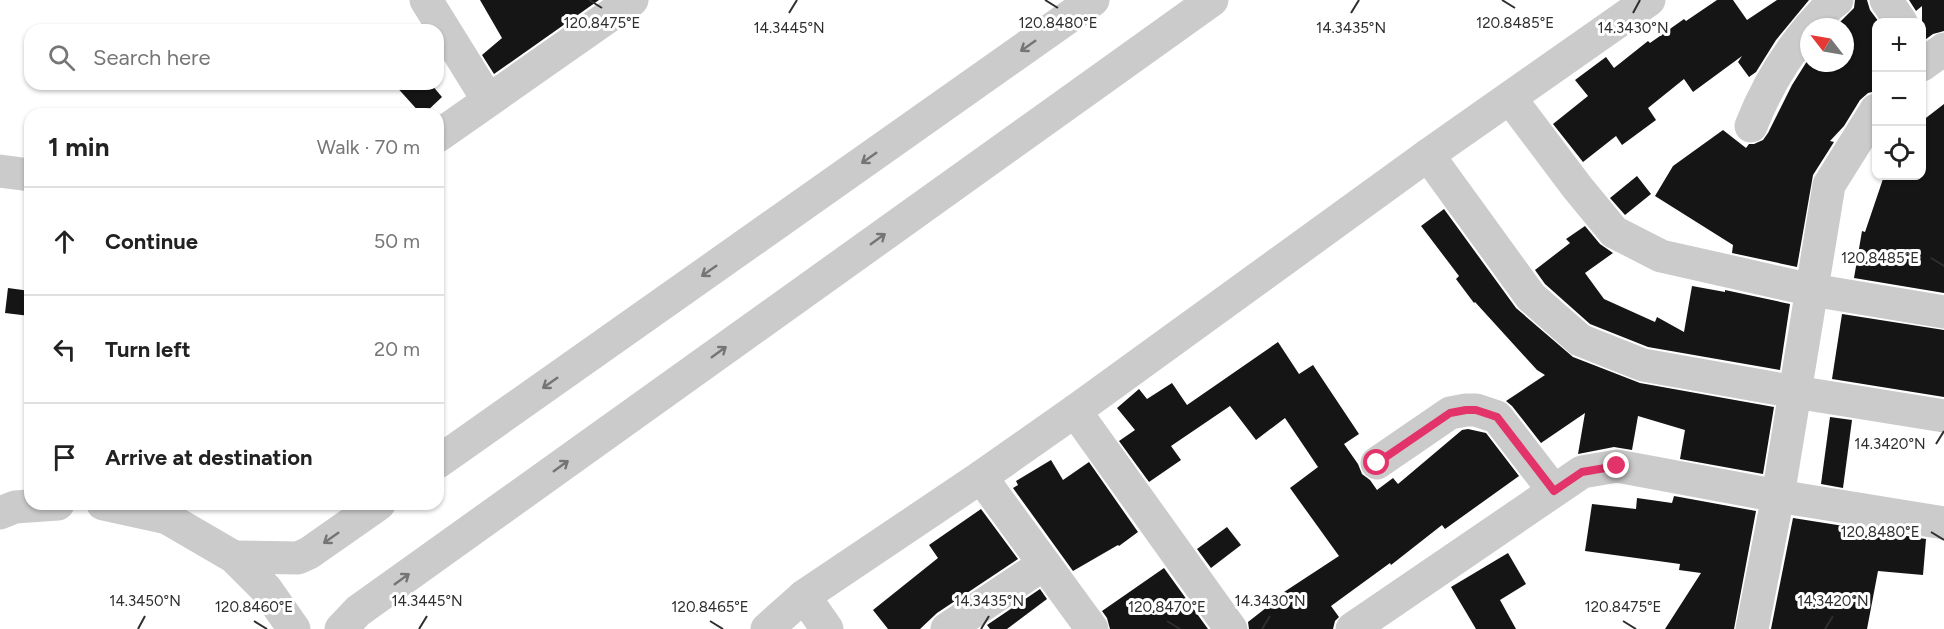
<!DOCTYPE html>
<html lang="en">
<head>
<meta charset="utf-8">
<style>
  :root { --surface:#fff; --page:#f2f2f2; --text:#222; --muted:#767676; --line:#e0e0e0 }
  body { margin:0; font-family:Figtree,sans-serif; background:var(--page); color:var(--text) }
  .controls { position:absolute; right:18px; top:18px; display:grid; overflow:hidden; border-radius:12px; box-shadow:0 2px 4px #0004 }
  .controls button { width:54px; height:54px; display:grid; place-items:center; padding:0; border:0; border-bottom:2px solid var(--line); background:var(--surface); color:var(--text); font:30px sans-serif }
  .compass { position:absolute; left:1800px; top:18px; width:54px; height:54px; border-radius:50%; background:var(--surface); box-shadow:0 2px 4px #0004; rotate:301deg }
  .stop { position:absolute; width:18px; height:18px; margin:-14px; border:4px solid #e2336a; border-radius:50%; background:#fff }
  .stop.end { background:#e2336a; border-color:#fff; box-shadow:0 2px 6px #0008 }
  .list { margin:0; padding:0; list-style:none }
  h2 { display:flex; justify-content:space-between; align-items:center; height:78px; margin:0; padding:0 24px; font-size:26px }
  h2 small { font-size:20px; font-weight:400; color:var(--muted) }
  .list li { display:grid; grid-template-columns:39px 1fr auto; gap:18px; align-items:center; box-sizing:border-box; height:108px; padding:0 24px; border-top:2px solid var(--line) }
  .list b { display:block; font-size:22px; white-space:nowrap }
  .list em { font-size:20px; font-style:normal; color:var(--muted) }
  .icon { flex:none; width:33px; height:33px; fill:none; stroke:currentColor; stroke-width:2; stroke-linecap:round; stroke-linejoin:round }
  .map { position:relative; flex:none; width:1944px; height:629px; overflow:hidden }
  .search { position:absolute; background:var(--surface); box-shadow:0 2px 4px #0004; left:24px; top:24px; width:420px; height:66px; display:flex; align-items:center; gap:15px; box-sizing:border-box; padding:0 21px; border-radius:18px; color:var(--muted); font-size:22px }
  .panel { position:absolute; background:var(--surface); box-shadow:0 2px 4px #0004; left:24px; top:108px; width:420px; height:402px; border-radius:18px }
  .map>svg:first-child { display:block }
  .building { fill:#151515 }
  .lines { fill:none; stroke-linecap:round; stroke-linejoin:round }
  .minor { stroke:#cbcbcb; stroke-width:33 }
  .oneway { stroke:#757575 }
  .route { stroke:#e2336a; stroke-width:8 }
  .ticks { fill:none; stroke:#2e2e2e; stroke-width:2 }
  .ticks-label { font-size:15px; text-anchor:middle; fill:#2e2e2e; stroke:#fff; stroke-width:6; stroke-linejoin:round; paint-order:stroke }
</style>
</head>
<body>
<div class="map">
<svg width="1944" height="629" viewBox="0 0 1944 629">
  <rect width="100%" height="100%" fill="#fff"/>
  <g class="building">
    <polygon points="480,0 599,0 494,74 482,55 502,38"/>
    <polygon points="1717,0 1733,0 1747,20 1777,0 1809,0 1776,40 1756,72 1749,77 1738,62 1742,56 1693,92 1684,79 1648,108 1656,120 1622,145 1616,136 1583,162 1553,124 1588,96 1575,80 1606,57 1614,68 1648,41 1650,43 1684,19 1686,21"/>
    <polygon points="1855,0 1867,0 1870,10 1879,22 1876,22 1876,91 1868,93 1860,100 1844,126 1830,141 1834,142 1813,175 1797,267 1732,253 1733,245 1655,196 1673,166 1723,130 1746,148 1749,144 1754,144 1763,140 1768,133 1792,85 1809,58 1809,63 1845,63 1845,27 1835,27 1854,8"/>
    <polygon points="1909,0 1944,0 1944,31 1933,34 1922,42 1922,6 1916,11"/>
    <polygon points="394,84 431,84 442,97 424,114 421,114"/>
    <polygon points="1944,104 1944,293 1854,278 1862,231 1865,232 1884,176 1922,176 1922,121"/>
    <polygon points="1637,176 1651,194 1625,215 1610,198"/>
    <polygon points="1444,209 1516,308 1573,357 1640,383 1774,407 1763,474 1680,459 1685,430 1638,416 1632,450 1614,447 1578,454 1585,413 1541,443 1512,406 1506,401 1545,375 1537,370 1475,302 1474,303 1456,279 1459,276 1421,226"/>
    <polygon points="1585,226 1600,244 1613,253 1585,273 1604,299 1655,322 1657,317 1684,332 1692,286 1725,292 1725,290 1790,304 1780,370 1648,347 1590,324 1545,284 1535,270 1570,243 1566,239"/>
    <polygon points="8,288 30,291 30,316 5,313"/>
    <polygon points="1842,314 1944,330 1944,397 1832,379"/>
    <polygon points="1278,342 1299,374 1313,365 1359,434 1344,444 1358,464 1362,474 1370,480 1377,490 1393,478 1398,484 1462,430 1468,429 1486,433 1519,476 1445,529 1442,525 1391,565 1390,563 1331,606 1339,617 1335,621 1333,629 1249,629 1248,622 1285,593 1284,592 1339,556 1290,488 1318,467 1285,418 1256,440 1230,406 1171,446 1181,460 1149,482 1119,441 1135,430 1117,408 1139,389 1147,399 1172,383 1187,405"/>
    <polygon points="1830,417 1852,420 1843,488 1821,484"/>
    <polygon points="1051,460 1063,480 1089,462 1138,532 1119,546 1118,545 1073,571 1013,488 1018,485 1016,481"/>
    <polygon points="1674,496 1756,511 1734,629 1665,629 1701,573 1679,570 1680,564 1585,551 1592,504 1636,509 1637,498 1672,503"/>
    <polygon points="981,509 1018,559 937,613 920,629 888,629 873,610 938,558 929,545"/>
    <polygon points="1793,518 1926,539 1923,575 1878,571 1867,629 1771,629"/>
    <polygon points="1227,527 1241,545 1211,568 1197,549"/>
    <polygon points="1508,553 1526,584 1500,600 1516,629 1476,629 1451,587"/>
    <polygon points="1164,568 1208,629 1110,629 1107,618 1102,611"/>
    <polygon points="1040,589 1047,599 1007,629 990,629 987,625"/>
  </g>
  <g class="lines">
    <g class="minor">
      <polyline points="426,0 488,100"/>
      <polyline points="1886,0 1901,22"/>
      <polyline points="1810,27 1828,7 1837,0"/>
      <polyline points="1922,65 1944,49"/>
      <polyline points="1510,98 1577,187 1614,232 1661,256 1812,290 1944,312"/>
      <path d="M1751 126C1765 90 1783 59 1809 28"/>
      <polyline points="438,136 632,0"/>
      <polyline points="1428,155 1531,297 1580,340 1643,365 1795,392 1944,416"/>
      <polyline points="0,171 30,175"/>
      <polyline points="1075,411 1231,629"/>
      <polyline points="438,462 1093,0"/>
      <polyline points="1377,463 1450,413 1466,410 1476,410 1497,417 1554,491"/>
      <polyline points="981,477 1092,629"/>
      <polyline points="103,504 167,518 234,557 266,589 294,629"/>
      <polyline points="0,513 15,507 58,504"/>
      <polyline points="234,557 298,558 309,553 379,504"/>
      <polyline points="804,596 827,629"/>
      <polyline points="341,629 358,611 1212,0"/>
      <polyline points="767,629 804,596 981,477 1075,411 1428,155 1649,0"/>
      <polyline points="947,629 1044,564"/>
      <polyline points="1352,629 1582,472 1617,466 1778,496 1944,523"/>
      <polyline points="1752,629 1778,496 1829,185 1876,110"/>
    </g>
  </g>
  <defs><path id="oneway-shaft" d="M-6 0H5M1.5-3L5.5 0L1.5 3" fill="none" stroke-width="1.6" stroke-linecap="round" stroke-linejoin="round" transform="scale(1.5)"/></defs>
  <g class="oneway">
    <use href="#oneway-shaft" transform="translate(1028 46) rotate(145)"/>
    <use href="#oneway-shaft" transform="translate(869 158) rotate(145)"/>
    <use href="#oneway-shaft" transform="translate(878 239) rotate(-36)"/>
    <use href="#oneway-shaft" transform="translate(709 271) rotate(145)"/>
    <use href="#oneway-shaft" transform="translate(719 352) rotate(-36)"/>
    <use href="#oneway-shaft" transform="translate(550 383) rotate(145)"/>
    <use href="#oneway-shaft" transform="translate(561 466) rotate(-36)"/>
    <use href="#oneway-shaft" transform="translate(331 538) rotate(145)"/>
    <use href="#oneway-shaft" transform="translate(402 579) rotate(-36)"/>
  </g>
  <g class="lines">
    <polyline class="route" points="1377,463 1450,413 1466,410 1476,410 1497,417 1554,491 1582,472 1617,466"/>
  </g>
  <path class="ticks" d="M589 0 602 8M1045 0 1058 8M1502 0 1515 8M789 13 797 0M1351 13 1359 0M1633 13 1640 0M1931 258 1944 266M1936 444 1944 431M1931 532 1944 540M254 621 267 629M710 621 723 629M1167 621 1180 629M1623 621 1636 629M138 629 145 616M419 629 427 616M981 629 989 616M1262 629 1270 616M1825 629 1833 616"/>
  <g class="ticks-label">
    <text x="602" y="28">120.8475°E</text>
    <text x="1058" y="28">120.8480°E</text>
    <text x="1515" y="28">120.8485°E</text>
    <text x="789" y="33">14.3445°N</text>
    <text x="1351" y="33">14.3435°N</text>
    <text x="1633" y="33">14.3430°N</text>
    <text x="1880" y="263">120.8485°E</text>
    <text x="1890" y="449">14.3420°N</text>
    <text x="1880" y="537">120.8480°E</text>
    <text x="145" y="606">14.3450°N</text>
    <text x="427" y="606">14.3445°N</text>
    <text x="989" y="606">14.3435°N</text>
    <text x="1270" y="606">14.3430°N</text>
    <text x="1833" y="606">14.3420°N</text>
    <text x="254" y="612">120.8460°E</text>
    <text x="710" y="612">120.8465°E</text>
    <text x="1167" y="612">120.8470°E</text>
    <text x="1623" y="612">120.8475°E</text>
  </g>
</svg>
<div class="controls">
<button>+</button>
<button>−</button>
<button><svg class="icon" aria-label="locate" viewBox="0 0 24 24"><circle cx="12" cy="12" r="6"/><path d="M12 2v4M12 18v4M2 12h4M18 12h4"/></svg></button>
</div>
<svg class="compass" viewBox="-18 -18 36 36"><path d="M0-13l5 13h-10z" fill="#e53935"/><path d="M0 13l5-13h-10z" fill="#767676"/></svg>
<div class="stop" style="left:1377px;top:463px"></div>
<div class="stop end" style="left:1617px;top:466px"></div>
<div class="search"><svg class="icon" aria-label="search" viewBox="0 0 24 24"><circle cx="10" cy="10" r="6"/><path d="M15 15l6 6"/></svg>Search here</div>
<section class="panel">
<h2>1 min<small>Walk · 70 m</small></h2>
<ul class="list">
<li><svg class="icon" aria-label="ahead" viewBox="0 0 24 24"><path d="M12 20V5M6 11l6-6 6 6"/></svg><div><b>Continue</b></div><em>50 m</em></li>
<li><svg class="icon" aria-label="left" viewBox="0 0 24 24"><path d="M17 20v-9H6M10 6l-5 5 5 5"/></svg><div><b>Turn left</b></div><em>20 m</em></li>
<li><svg class="icon" aria-label="arrive" viewBox="0 0 24 24"><path d="M6 21V4h12l-3 4 3 4H6"/></svg><div><b>Arrive at destination</b></div></li>
</ul>
</section>
</div>
</body>
</html>
